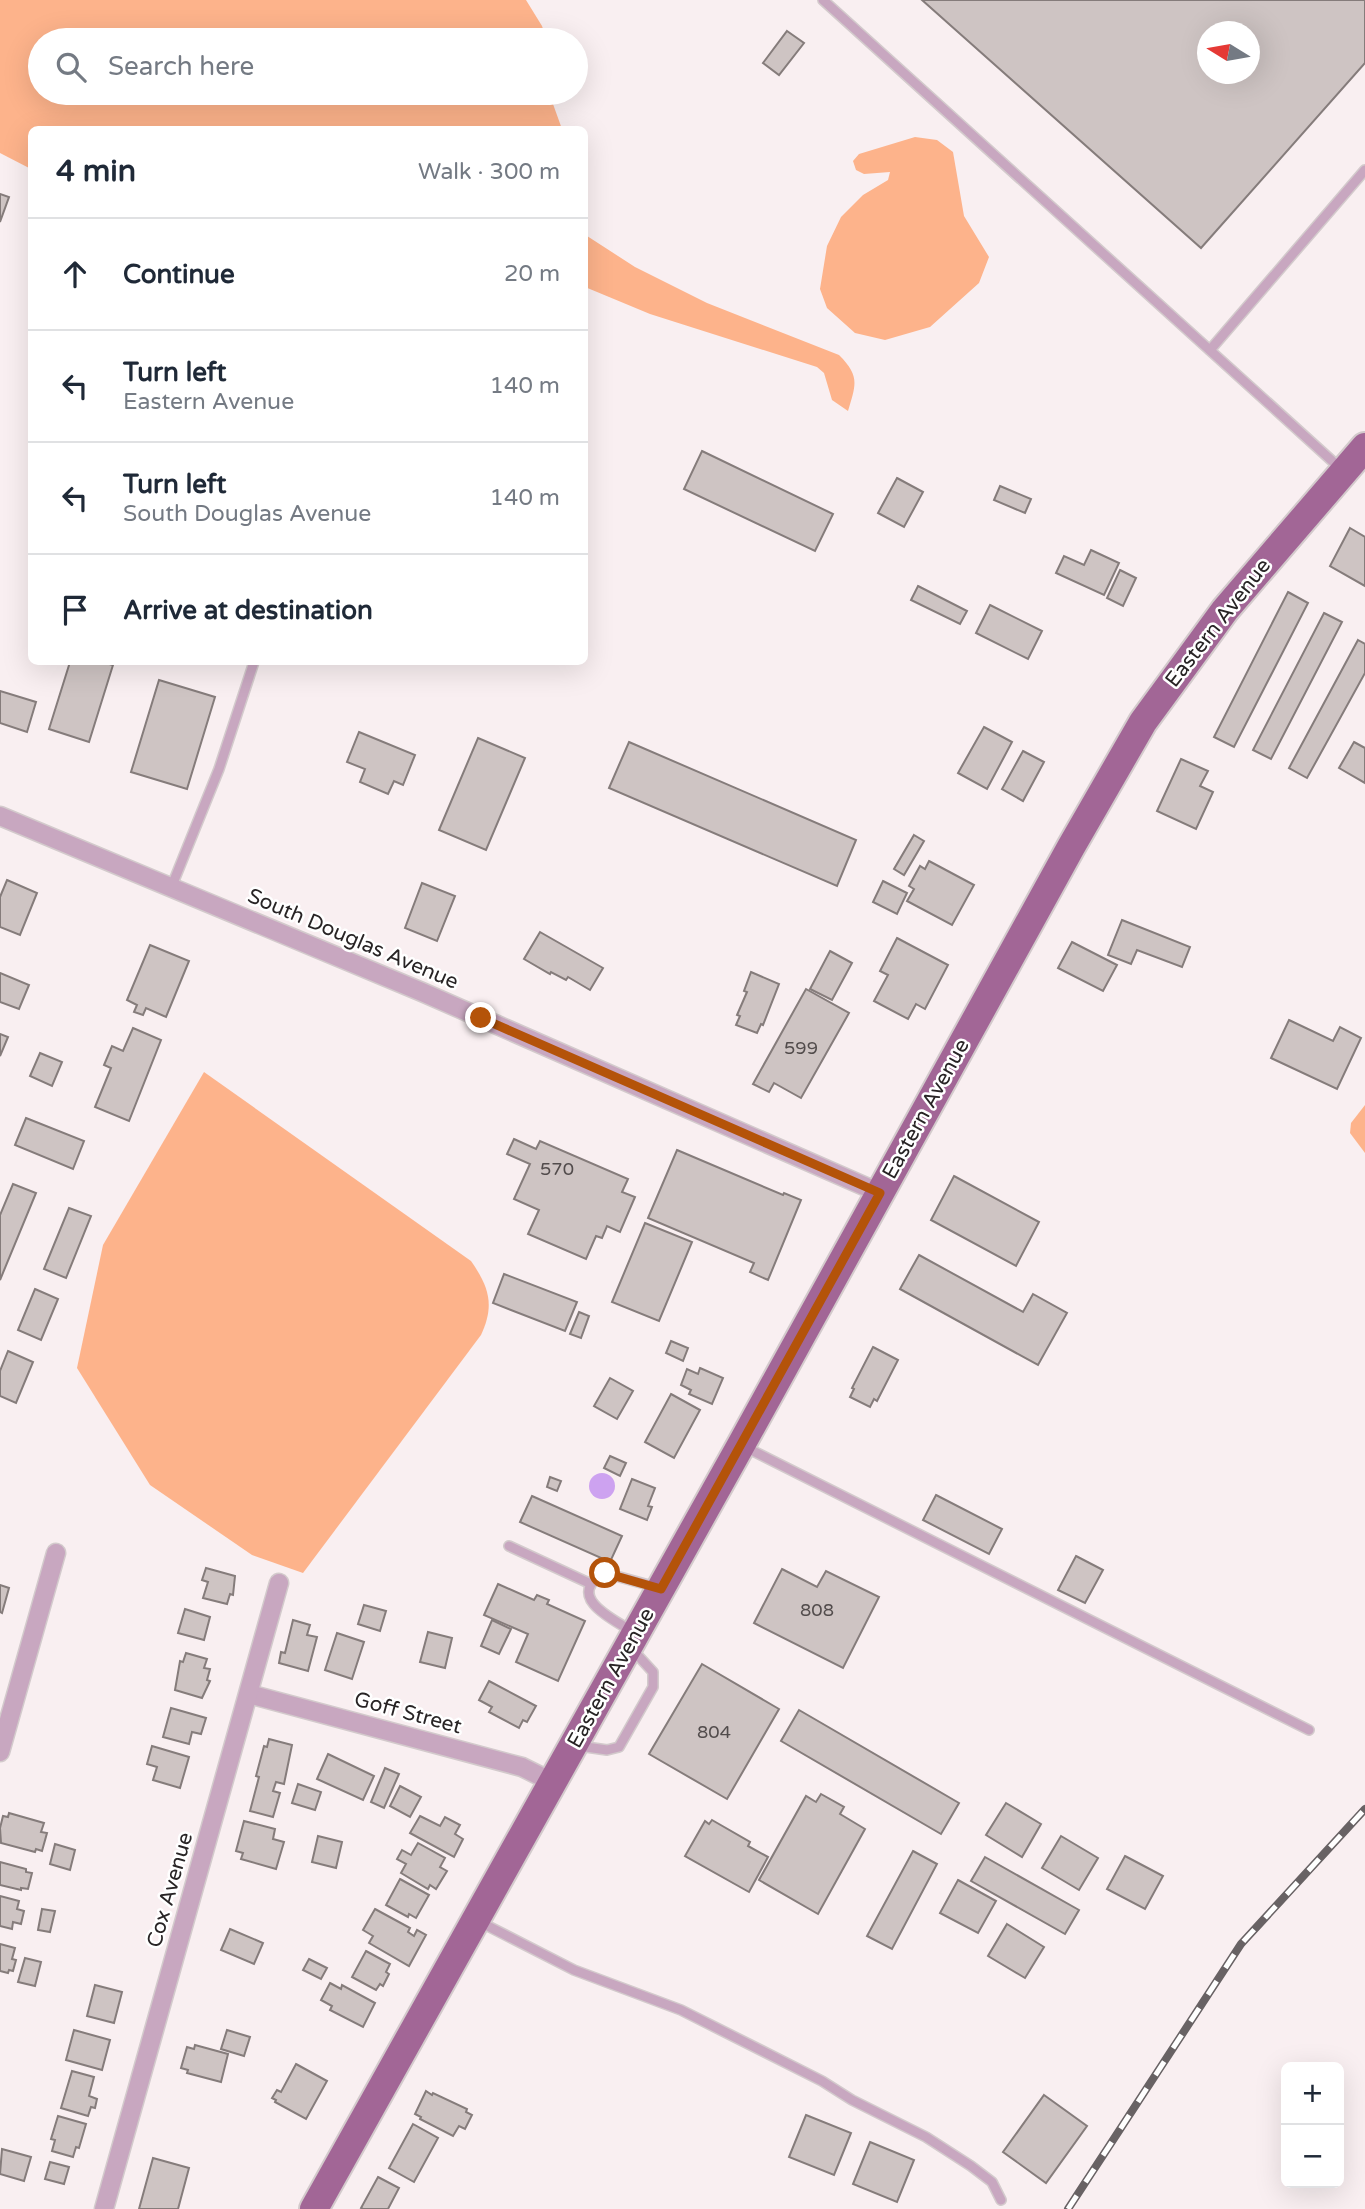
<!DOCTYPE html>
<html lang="en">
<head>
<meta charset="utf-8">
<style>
  :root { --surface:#fff; --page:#f6f6f7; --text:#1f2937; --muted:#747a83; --line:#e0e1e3 }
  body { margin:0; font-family:"Varela Round",sans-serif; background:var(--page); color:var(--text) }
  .controls { position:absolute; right:21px; bottom:21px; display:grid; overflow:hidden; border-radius:10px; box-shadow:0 7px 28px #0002 }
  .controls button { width:63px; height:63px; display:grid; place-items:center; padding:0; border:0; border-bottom:2px solid var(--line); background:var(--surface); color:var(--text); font:35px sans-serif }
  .compass { position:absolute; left:1197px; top:21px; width:63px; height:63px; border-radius:50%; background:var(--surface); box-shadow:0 7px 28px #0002; rotate:281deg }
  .stop { position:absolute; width:21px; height:21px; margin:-16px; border:5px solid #b45309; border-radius:50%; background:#fff }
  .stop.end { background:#b45309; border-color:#fff; box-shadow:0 2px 7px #0008 }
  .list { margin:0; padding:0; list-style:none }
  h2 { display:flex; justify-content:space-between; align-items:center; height:91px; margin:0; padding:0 28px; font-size:30px }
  h2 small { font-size:23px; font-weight:400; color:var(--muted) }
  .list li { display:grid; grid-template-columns:46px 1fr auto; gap:21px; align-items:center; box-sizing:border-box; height:112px; padding:0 28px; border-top:2px solid var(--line) }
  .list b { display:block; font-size:26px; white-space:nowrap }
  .list p { margin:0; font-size:23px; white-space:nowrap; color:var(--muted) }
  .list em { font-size:23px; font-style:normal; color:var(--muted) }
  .icon { flex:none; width:38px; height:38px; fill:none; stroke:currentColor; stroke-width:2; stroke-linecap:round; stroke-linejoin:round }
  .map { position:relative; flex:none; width:1365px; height:2209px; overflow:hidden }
  .search { position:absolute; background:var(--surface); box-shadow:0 7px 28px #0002; left:28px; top:28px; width:560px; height:77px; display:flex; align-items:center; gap:18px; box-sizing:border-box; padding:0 24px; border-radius:38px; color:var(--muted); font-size:26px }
  .panel { position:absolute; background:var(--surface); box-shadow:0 7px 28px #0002; left:28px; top:126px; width:560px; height:539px; border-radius:10px }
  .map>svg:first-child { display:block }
  .green { fill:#fdb38b }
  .water { fill:#cda2f0 }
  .building { fill:#cec4c3; stroke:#857c7b; stroke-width:2; fill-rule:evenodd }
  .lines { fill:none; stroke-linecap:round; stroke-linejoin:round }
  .service-casing { stroke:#d3cacc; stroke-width:12 }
  .minor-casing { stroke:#d3cacc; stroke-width:21 }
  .primary-casing { stroke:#d3cacc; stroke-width:32 }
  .service { stroke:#c8a7c0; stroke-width:9 }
  .minor { stroke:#c8a7c0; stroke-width:18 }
  .primary { stroke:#a26696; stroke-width:28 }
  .rail-casing { stroke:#686264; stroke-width:8 }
  .rail { stroke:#fff; stroke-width:5; stroke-dasharray:16; stroke-linecap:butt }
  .route { stroke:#b45309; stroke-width:9 }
  .labels { text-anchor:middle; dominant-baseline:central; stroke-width:5; stroke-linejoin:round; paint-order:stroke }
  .number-label { font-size:18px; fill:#524c4c }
  .street-label { font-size:21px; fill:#282425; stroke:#fff }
</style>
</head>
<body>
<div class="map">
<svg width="1365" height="2209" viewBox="0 0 1365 2209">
  <rect width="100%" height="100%" fill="#f9eff1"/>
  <g class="green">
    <polygon points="0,0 526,0 542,26 547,40 40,40 40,93 549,93 562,129 32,130 31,169 0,153"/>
    <polygon points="915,137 937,140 953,152 964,216 989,257 979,283 930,327 885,340 855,333 827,308 820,289 827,246 841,217 863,195 888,180 890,172 864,174 856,170 853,161 859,154"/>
    <path d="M584 234 635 267 707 303 839 355C860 376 856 384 848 411L832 400 824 373 817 367 650 314 585 287Z"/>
    <path d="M204 1072 471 1261C489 1287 495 1305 481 1335L303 1573 252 1555 150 1485 77 1368 103 1245Z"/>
    <polygon points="1365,1105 1365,1153 1350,1133 1351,1123"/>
  </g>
  <circle class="water" cx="602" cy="1486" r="13"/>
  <g class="building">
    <path d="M922 0H1365V63L1201 248ZM1208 32H1250V74H1208Z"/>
    <polygon points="787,31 804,43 779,75 763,63"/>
    <polygon points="0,194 9,197 0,222"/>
    <polygon points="702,451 833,514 815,551 684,489"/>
    <polygon points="897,478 923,492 904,527 878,513"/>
    <polygon points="1000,486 1031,499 1025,513 994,500"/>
    <polygon points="1350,528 1365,537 1365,586 1330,566"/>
    <polygon points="1091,550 1119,563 1104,595 1056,573 1064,556 1084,565"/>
    <polygon points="1120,570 1136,578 1123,606 1107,598"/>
    <polygon points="918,586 967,611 960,624 911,600"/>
    <polygon points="1288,592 1308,603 1234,747 1214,737"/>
    <polygon points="990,605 1042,631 1028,659 976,633"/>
    <polygon points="1324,613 1342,622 1271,759 1253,750"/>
    <polygon points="1358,640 1365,644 1365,673 1307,778 1289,768"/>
    <polygon points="70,662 102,662 113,665 89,742 49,729"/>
    <polygon points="159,680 215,697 187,789 131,772"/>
    <polygon points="0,691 36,702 27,732 0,723"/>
    <polygon points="984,727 1012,742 987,789 958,773"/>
    <polygon points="359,732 415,755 403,785 394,781 388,794 360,782 365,769 347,762"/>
    <polygon points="478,738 525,758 486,850 439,830"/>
    <polygon points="629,742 856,840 837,886 609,788"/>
    <polygon points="1354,742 1365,748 1365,783 1339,768"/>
    <polygon points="1023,751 1044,762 1023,801 1002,789"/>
    <polygon points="1181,759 1208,771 1200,786 1213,792 1196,829 1157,811"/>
    <polygon points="914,835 924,841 904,875 894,869"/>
    <polygon points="929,861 974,885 952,925 907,901 914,889 909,886 920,866 925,869"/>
    <polygon points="7,880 37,893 20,935 0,927 0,897"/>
    <polygon points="883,881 907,893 897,914 873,902"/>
    <polygon points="422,883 455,896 437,941 405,928"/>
    <polygon points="1122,920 1190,947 1182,967 1137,950 1131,964 1108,955"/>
    <polygon points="540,932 603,968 590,990 568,977 566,980 551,972 550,974 524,959"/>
    <polygon points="897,938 948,965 925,1009 916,1004 908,1019 874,1001 888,975 880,971"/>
    <polygon points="1072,942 1117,965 1103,991 1058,968"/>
    <polygon points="150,945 189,961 166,1017 146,1008 143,1015 134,1012 137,1005 127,1000"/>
    <polygon points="830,951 852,963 832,1000 810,989"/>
    <polygon points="751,972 779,984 763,1025 761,1024 757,1033 736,1025 740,1016 737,1015 747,992 744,991"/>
    <polygon points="0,973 29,985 19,1009 0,1002"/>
    <polygon points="806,989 849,1013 801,1098 774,1083 769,1092 753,1084"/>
    <polygon points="1289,1020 1333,1041 1340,1027 1361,1038 1337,1089 1271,1058"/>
    <polygon points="133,1028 161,1040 129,1121 95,1107 111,1068 104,1065 112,1046 123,1051"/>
    <polygon points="0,1034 8,1037 0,1056"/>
    <polygon points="40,1053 62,1062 52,1086 30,1076"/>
    <polygon points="26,1118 84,1141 73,1169 15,1145"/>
    <polygon points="514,1139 536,1149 540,1141 628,1179 622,1192 635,1197 620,1232 607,1226 602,1238 596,1236 586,1259 528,1234 539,1210 514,1199 530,1164 507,1154"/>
    <polygon points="677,1150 783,1195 784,1193 801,1200 768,1280 750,1272 754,1263 648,1218"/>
    <polygon points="954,1176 1039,1222 1016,1266 931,1220"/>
    <polygon points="13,1184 36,1193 0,1280 0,1215"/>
    <polygon points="69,1208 91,1216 66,1278 44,1269"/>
    <polygon points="645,1223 692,1242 659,1321 612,1302"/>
    <polygon points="919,1255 1023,1312 1033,1294 1067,1313 1038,1365 900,1289"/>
    <polygon points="504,1274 577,1302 565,1331 493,1303"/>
    <polygon points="35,1289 58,1299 41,1340 18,1330"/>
    <polygon points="579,1312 589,1316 581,1338 570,1334"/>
    <polygon points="671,1341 688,1348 683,1361 666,1353"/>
    <polygon points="873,1347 898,1360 877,1401 874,1399 870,1407 850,1397 854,1389 852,1388"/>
    <polygon points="8,1351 33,1362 16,1403 0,1396 0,1371"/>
    <polygon points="700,1368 723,1378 712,1404 689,1394 691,1390 681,1385 687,1369 698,1374"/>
    <polygon points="610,1378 633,1391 617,1419 594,1406"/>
    <polygon points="671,1394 700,1410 674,1458 645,1442"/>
    <polygon points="610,1456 626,1463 620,1476 604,1468"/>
    <polygon points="550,1477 561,1481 557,1491 547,1487"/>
    <polygon points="632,1479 655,1488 648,1506 652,1507 647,1520 620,1509"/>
    <polygon points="936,1495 1002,1529 989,1554 923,1520"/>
    <polygon points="532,1496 622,1536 610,1562 520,1522"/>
    <polygon points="1076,1556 1103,1570 1085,1603 1058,1590"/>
    <polygon points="206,1568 235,1576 233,1595 230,1594 227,1604 203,1598 208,1582 202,1580"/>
    <polygon points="782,1569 817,1587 826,1571 879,1597 843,1668 754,1623"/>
    <polygon points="498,1584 534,1600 537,1595 549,1600 547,1604 585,1621 558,1681 516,1662 528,1634 484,1615"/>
    <polygon points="0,1585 9,1588 2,1613 0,1612"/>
    <polygon points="364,1605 386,1611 380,1631 358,1624"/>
    <polygon points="185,1609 210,1617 204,1640 178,1633"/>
    <polygon points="293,1620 310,1625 307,1635 317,1637 308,1671 279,1663 281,1652 285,1653"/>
    <polygon points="492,1620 511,1629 499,1654 481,1646"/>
    <polygon points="428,1632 452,1638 445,1668 420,1662"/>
    <polygon points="337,1633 364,1642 352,1679 325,1670"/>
    <polygon points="186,1653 207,1659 204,1668 210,1669 207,1680 210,1681 202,1698 175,1690 180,1661 183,1662"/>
    <polygon points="702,1664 779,1709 727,1799 649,1754"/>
    <polygon points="489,1681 536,1706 527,1722 523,1720 519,1728 489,1712 492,1707 479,1700"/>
    <polygon points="171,1708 206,1718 201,1734 192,1732 189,1744 163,1737"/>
    <polygon points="799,1710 959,1803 941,1834 781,1741"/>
    <polygon points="269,1739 292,1745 284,1784 276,1782 273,1791 280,1793 273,1817 250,1811 259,1777 256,1776 264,1746 267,1747"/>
    <polygon points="152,1746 189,1757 180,1788 153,1780 157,1767 147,1764"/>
    <polygon points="328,1754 374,1776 363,1800 317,1779"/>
    <polygon points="385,1768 399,1774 384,1808 371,1802"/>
    <polygon points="298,1784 321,1792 315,1810 292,1803"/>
    <polygon points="400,1786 421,1797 410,1817 390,1806"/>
    <polygon points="821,1794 844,1807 840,1814 865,1829 818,1914 759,1880 806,1796 816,1802"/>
    <polygon points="1006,1803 1041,1824 1022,1857 986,1835"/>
    <polygon points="9,1813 44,1823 41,1832 47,1833 42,1851 36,1849 35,1852 1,1843 0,1828 3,1816 8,1817"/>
    <polygon points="420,1816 440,1826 445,1817 460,1825 455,1834 463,1839 454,1857 410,1833"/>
    <polygon points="712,1820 750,1842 748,1846 768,1857 749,1892 685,1856 705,1821 709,1824"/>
    <polygon points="244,1821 275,1829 273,1839 284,1842 276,1869 241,1859 243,1853 236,1851"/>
    <polygon points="318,1836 342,1842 336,1868 312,1862"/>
    <polygon points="1061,1836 1098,1858 1079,1890 1042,1868"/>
    <polygon points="418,1843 445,1858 440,1867 447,1871 436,1889 430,1885 428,1889 401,1873 406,1864 397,1859 402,1850 411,1855"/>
    <polygon points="55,1844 75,1850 70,1870 50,1864"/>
    <polygon points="913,1851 937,1864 892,1949 867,1936"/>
    <polygon points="1125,1856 1163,1876 1145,1909 1107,1889"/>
    <polygon points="985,1857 1079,1910 1065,1934 971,1881"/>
    <polygon points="0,1862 26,1869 26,1872 32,1873 28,1889 21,1888 21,1890 0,1885"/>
    <polygon points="400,1879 429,1895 416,1918 409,1914 408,1917 386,1905"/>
    <polygon points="958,1880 996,1901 978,1933 940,1913"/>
    <polygon points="0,1896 19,1901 17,1909 24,1911 21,1924 13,1922 12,1929 0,1926"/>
    <polygon points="42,1909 55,1911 50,1932 38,1930"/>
    <polygon points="375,1909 410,1928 408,1932 414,1936 417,1930 426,1935 409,1966 369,1943 373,1936 363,1930"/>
    <polygon points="1007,1924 1044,1947 1025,1978 988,1956"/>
    <polygon points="230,1929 263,1943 254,1964 221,1950"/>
    <polygon points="0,1944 15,1948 12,1959 16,1960 13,1971 9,1970 8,1973 0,1971"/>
    <polygon points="366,1951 390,1964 386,1972 389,1974 383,1986 380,1984 376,1990 352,1977"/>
    <polygon points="25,1958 41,1962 35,1986 18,1982"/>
    <polygon points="309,1959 327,1968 321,1979 303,1970"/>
    <polygon points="330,1983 341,1989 342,1985 375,2003 363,2027 330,2010 332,2006 321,2000"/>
    <polygon points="95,1985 122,1992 114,2023 87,2016"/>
    <polygon points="74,2030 110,2040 102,2070 66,2060"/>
    <polygon points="227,2030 250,2037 244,2056 221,2049"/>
    <polygon points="195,2045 228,2054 221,2082 187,2073 188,2070 181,2068 187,2047 194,2049"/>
    <polygon points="296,2064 327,2081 306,2119 275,2102 276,2100 272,2098 277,2090 281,2092"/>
    <polygon points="72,2071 94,2077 89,2096 97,2099 95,2108 91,2107 88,2116 61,2108"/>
    <polygon points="426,2091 432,2095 433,2093 467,2109 466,2112 472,2115 465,2129 459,2126 453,2136 420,2119 421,2117 415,2114"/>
    <polygon points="1044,2095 1087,2126 1046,2183 1003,2152"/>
    <polygon points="806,2115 851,2133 834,2175 789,2157"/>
    <polygon points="58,2116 86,2124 79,2148 76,2147 73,2157 52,2151 55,2140 51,2139"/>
    <polygon points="413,2124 438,2138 414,2182 389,2168"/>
    <polygon points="870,2142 914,2160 897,2202 853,2184"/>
    <polygon points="2,2149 31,2157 24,2181 0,2174"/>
    <polygon points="153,2158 189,2168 178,2209 139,2209"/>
    <polygon points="50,2162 69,2167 64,2184 45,2179"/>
    <polygon points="378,2177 399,2188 388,2209 363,2209 361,2208"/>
  </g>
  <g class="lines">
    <g class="service-casing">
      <g id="service">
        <polyline points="823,0 1341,469"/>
        <polyline points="1210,350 1365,170"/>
        <polyline points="171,888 219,769 254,662"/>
        <polyline points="743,1446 1309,1730"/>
        <polyline points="509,1546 591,1584"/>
        <path d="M632 1631C611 1619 564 1595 605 1573L656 1587"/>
        <polyline points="579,1746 607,1750 619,1747 653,1687 653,1672 631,1648"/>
        <polyline points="478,1921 574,1970 681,2010 822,2081 852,2100 926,2137 971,2166 992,2182 1001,2200"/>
      </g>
    </g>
    <g class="minor-casing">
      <g id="minor">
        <polyline points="0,816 422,992 880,1193"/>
        <polyline points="249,1694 522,1767 552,1782"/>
        <polyline points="0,1752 56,1553"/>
        <polyline points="104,2209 279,1583"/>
      </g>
    </g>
    <g class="primary-casing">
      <polyline id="primary" points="314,2209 741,1445 1071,847 1143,722 1225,610 1365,447"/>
    </g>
    <use href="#service" class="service"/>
    <use href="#minor" class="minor"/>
    <use href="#primary" class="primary"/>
    <g class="rail-casing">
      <polyline id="rail" points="1068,2209 1241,1944 1365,1809"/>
    </g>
    <use href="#rail" class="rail"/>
  </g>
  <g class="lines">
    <polyline class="route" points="481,1018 880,1193 661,1589 605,1573"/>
  </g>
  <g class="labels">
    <g class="number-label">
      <text x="801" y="1048">599</text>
      <text x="557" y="1169">570</text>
      <text x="817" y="1610">808</text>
      <text x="714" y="1732">804</text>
    </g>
    <g class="street-label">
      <text transform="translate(1218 623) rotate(-52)">Eastern Avenue</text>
      <text transform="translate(353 939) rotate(23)">South Douglas Avenue</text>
      <text transform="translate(926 1109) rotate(-61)">Eastern Avenue</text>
      <text transform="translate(611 1678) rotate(-61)">Eastern Avenue</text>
      <text transform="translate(408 1713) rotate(15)">Goff Street</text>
      <text transform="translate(170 1890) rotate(-74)">Cox Avenue</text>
    </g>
  </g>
</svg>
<div class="controls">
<button>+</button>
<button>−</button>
</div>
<svg class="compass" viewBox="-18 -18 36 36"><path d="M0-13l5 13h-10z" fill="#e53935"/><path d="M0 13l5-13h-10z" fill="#747a83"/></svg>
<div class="stop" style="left:605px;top:1573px"></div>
<div class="stop end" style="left:481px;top:1018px"></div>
<div class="search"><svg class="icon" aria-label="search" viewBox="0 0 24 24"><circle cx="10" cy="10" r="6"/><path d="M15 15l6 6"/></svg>Search here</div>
<section class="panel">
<h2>4 min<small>Walk · 300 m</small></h2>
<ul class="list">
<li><svg class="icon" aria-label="ahead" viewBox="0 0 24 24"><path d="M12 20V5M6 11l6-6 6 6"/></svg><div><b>Continue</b></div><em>20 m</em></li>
<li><svg class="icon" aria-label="left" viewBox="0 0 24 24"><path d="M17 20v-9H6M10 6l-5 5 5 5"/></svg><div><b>Turn left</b><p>Eastern Avenue</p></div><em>140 m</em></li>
<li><svg class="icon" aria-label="left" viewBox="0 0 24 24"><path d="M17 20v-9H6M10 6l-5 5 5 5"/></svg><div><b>Turn left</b><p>South Douglas Avenue</p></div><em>140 m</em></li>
<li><svg class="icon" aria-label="arrive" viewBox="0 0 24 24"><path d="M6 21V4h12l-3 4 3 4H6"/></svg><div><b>Arrive at destination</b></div></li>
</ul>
</section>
</div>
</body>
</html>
